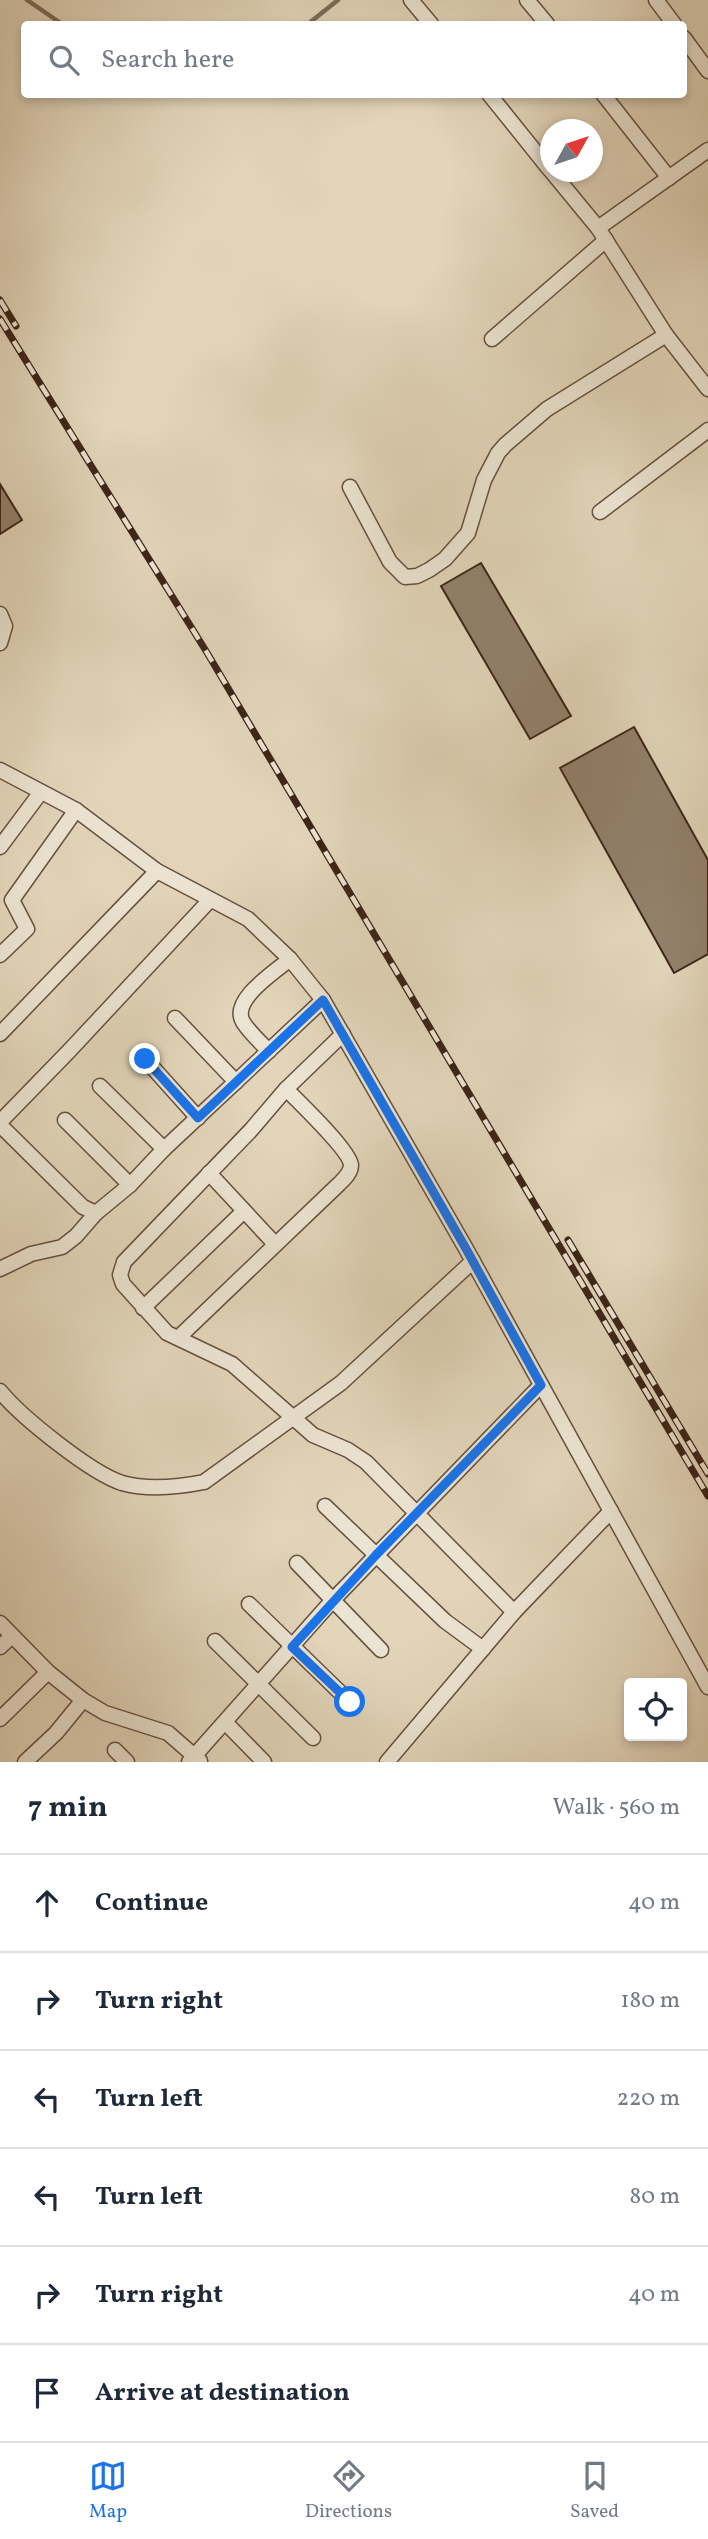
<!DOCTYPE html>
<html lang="en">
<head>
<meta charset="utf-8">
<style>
  :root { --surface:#fff; --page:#f2f2f3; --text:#1f2937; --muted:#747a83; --line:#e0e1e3; --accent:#1a73e8 }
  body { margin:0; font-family:Vollkorn,serif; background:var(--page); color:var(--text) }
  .controls { position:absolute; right:21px; bottom:21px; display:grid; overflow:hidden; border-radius:7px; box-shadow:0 4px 10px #0003 }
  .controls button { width:63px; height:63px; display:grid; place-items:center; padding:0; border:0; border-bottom:2px solid var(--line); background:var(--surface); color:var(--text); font:35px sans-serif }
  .compass { position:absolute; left:540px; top:119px; width:63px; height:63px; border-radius:50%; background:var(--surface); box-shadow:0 4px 10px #0003; rotate:50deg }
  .stop { position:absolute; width:21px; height:21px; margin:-16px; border:5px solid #1a73e8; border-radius:50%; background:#fff }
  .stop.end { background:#1a73e8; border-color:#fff; box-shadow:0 2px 7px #0008 }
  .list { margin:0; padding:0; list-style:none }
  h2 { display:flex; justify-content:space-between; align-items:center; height:91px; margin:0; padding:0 28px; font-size:30px }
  h2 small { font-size:23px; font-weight:400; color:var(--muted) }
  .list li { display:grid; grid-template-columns:46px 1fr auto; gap:21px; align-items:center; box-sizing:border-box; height:98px; padding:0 28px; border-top:2px solid var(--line) }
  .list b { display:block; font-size:26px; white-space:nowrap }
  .list em { font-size:23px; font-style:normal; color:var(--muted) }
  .icon { flex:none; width:38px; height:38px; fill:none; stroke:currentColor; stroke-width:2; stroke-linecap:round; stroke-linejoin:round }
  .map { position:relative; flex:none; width:708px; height:1762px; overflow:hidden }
  .search { position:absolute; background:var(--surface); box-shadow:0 4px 10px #0003; left:21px; right:21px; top:21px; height:77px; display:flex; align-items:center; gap:18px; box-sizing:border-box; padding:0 24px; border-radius:7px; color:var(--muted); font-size:26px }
  .sheet { height:679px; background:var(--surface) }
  nav { display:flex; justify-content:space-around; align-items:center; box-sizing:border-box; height:98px; border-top:2px solid var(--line); background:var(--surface); font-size:19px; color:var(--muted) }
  nav a { display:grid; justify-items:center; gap:4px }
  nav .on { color:var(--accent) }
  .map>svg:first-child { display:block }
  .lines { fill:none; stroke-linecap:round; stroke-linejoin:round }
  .stream { stroke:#7e6b58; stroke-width:4.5 }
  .building { fill:#92816c; stroke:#3c2518; stroke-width:2 }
  .minor-casing { stroke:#665140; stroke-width:17 }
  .minor { stroke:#ece4d2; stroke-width:14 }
  .rail-casing { stroke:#3c2518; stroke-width:7 }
  .rail { stroke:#ece4d2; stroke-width:4.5; stroke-dasharray:13; stroke-linecap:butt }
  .route { stroke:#1a73e8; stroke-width:9 }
</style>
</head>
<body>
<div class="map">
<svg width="708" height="1762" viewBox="0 0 708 1762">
  <rect width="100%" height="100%" fill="#e2d5ba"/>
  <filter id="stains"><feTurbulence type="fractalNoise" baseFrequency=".00286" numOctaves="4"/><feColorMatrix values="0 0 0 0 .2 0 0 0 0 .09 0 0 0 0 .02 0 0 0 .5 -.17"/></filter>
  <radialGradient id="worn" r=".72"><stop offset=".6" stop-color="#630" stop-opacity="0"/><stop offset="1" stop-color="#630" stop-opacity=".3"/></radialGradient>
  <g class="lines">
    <g class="stream">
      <polyline points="27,0 62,24"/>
      <polyline points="308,24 338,0"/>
    </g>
  </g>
  <g class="building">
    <polygon points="0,484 22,520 0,534"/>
    <polygon points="481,563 571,716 530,739 441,586"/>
    <polygon points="634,727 708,860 708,954 674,973 560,768"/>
  </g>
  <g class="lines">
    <g class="minor-casing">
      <g id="minor">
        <polyline points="411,0 431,24"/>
        <polyline points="527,0 547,24"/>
        <polyline points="656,0 674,24"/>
        <polyline points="684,38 708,71"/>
        <polyline points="489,94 550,170"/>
        <polyline points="603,94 669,178"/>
        <polyline points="552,172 598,228 666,335 708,389"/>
        <polyline points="598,228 708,150"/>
        <polyline points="492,339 606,240"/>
        <polyline points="350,487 390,562 405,577 417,576 429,570 445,559 468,533 484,480 498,453 505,445 547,409 666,335"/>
        <polyline points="600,512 708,430"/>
        <polyline points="0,614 5,626 0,643"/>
        <polyline points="0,770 76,810 157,871 248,919 290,959 323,1000 465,1247 708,1687"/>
        <polyline points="0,847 41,792"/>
        <polyline points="0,955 27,929 12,900 76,810"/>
        <polyline points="175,1018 236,1082"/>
        <polyline points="0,1034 157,871"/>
        <polyline points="343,1034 286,1089 251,1130 124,1262 120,1275 123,1284 167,1333 232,1364 313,1435 348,1450 366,1462 514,1612"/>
        <path d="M269 1051C260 1042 249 1032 243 1022 230 1000 275 972 290 959"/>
        <polyline points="145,1059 198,1118"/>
        <polyline points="100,1086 164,1149"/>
        <polyline points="65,1120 130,1185"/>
        <polyline points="0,1122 70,1050 210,900"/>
        <polyline points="0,1125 83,1207 96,1213 130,1185 164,1149 323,1000"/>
        <polyline points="209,1173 275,1244"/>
        <polyline points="0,1269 31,1254 62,1247 76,1236 96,1213"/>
        <polyline points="143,1308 244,1211"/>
        <path d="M178 1338 339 1184C344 1179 351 1173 351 1165 350 1151 299 1102 286 1089"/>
        <path d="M0 1391C21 1417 91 1473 122 1483 147 1490 179 1487 204 1482L341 1383 473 1261"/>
        <polyline points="325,1506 445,1621 483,1649"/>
        <polyline points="297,1563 381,1650"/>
        <polyline points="249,1604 350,1702"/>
        <polyline points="0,1623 48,1672 83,1700 105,1713 168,1733 200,1761"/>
        <polyline points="215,1641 313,1738"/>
        <polyline points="0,1647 12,1636"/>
        <polyline points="0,1719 48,1672"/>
        <polyline points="225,1722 264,1762"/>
        <polyline points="115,1750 127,1762"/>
        <polyline points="25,1762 56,1733 83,1700"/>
        <polyline points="189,1762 332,1601 541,1385"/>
        <polyline points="387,1762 514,1612 611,1511"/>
      </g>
    </g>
    <use href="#minor" class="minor"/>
    <g class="rail-casing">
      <g id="rail">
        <polyline points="0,300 16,326"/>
        <polyline points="0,319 206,651 708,1496"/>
        <polyline points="568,1240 708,1474"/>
      </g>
    </g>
    <use href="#rail" class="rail"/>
  </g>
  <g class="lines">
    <polyline class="route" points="145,1059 198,1118 323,1000 465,1247 541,1385 376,1555 292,1647 350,1702"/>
  </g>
  <rect width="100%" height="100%" filter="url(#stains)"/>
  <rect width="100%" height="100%" fill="url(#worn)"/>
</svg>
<div class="controls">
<button><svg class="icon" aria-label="locate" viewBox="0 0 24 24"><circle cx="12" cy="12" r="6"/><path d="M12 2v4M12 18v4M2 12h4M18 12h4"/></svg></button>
</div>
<svg class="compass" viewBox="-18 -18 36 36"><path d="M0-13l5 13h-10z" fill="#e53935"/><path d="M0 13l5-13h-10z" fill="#747a83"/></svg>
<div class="stop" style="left:350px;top:1702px"></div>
<div class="stop end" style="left:145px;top:1059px"></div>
<div class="search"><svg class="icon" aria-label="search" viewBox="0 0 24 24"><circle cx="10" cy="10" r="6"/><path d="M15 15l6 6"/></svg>Search here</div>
</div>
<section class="sheet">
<h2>7 min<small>Walk · 560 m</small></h2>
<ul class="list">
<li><svg class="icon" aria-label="ahead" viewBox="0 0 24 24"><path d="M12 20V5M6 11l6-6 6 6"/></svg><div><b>Continue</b></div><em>40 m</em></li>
<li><svg class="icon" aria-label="right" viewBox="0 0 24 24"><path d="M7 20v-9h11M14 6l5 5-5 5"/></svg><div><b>Turn right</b></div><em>180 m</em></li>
<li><svg class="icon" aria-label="left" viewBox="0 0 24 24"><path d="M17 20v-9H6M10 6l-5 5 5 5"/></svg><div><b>Turn left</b></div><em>220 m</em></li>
<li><svg class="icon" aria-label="left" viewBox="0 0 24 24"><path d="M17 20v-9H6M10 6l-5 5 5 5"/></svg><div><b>Turn left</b></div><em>80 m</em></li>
<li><svg class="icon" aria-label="right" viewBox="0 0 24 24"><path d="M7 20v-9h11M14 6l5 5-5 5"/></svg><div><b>Turn right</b></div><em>40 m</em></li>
<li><svg class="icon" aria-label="arrive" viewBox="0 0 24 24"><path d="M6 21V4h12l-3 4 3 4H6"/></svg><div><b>Arrive at destination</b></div></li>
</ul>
</section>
<nav>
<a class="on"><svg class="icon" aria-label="map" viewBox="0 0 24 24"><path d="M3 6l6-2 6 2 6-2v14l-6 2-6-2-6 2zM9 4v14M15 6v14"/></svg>Map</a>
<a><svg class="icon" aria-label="directions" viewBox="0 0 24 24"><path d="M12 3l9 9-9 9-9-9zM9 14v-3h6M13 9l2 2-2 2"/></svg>Directions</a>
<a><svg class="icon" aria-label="saved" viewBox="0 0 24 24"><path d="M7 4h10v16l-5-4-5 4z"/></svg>Saved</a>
</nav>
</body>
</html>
